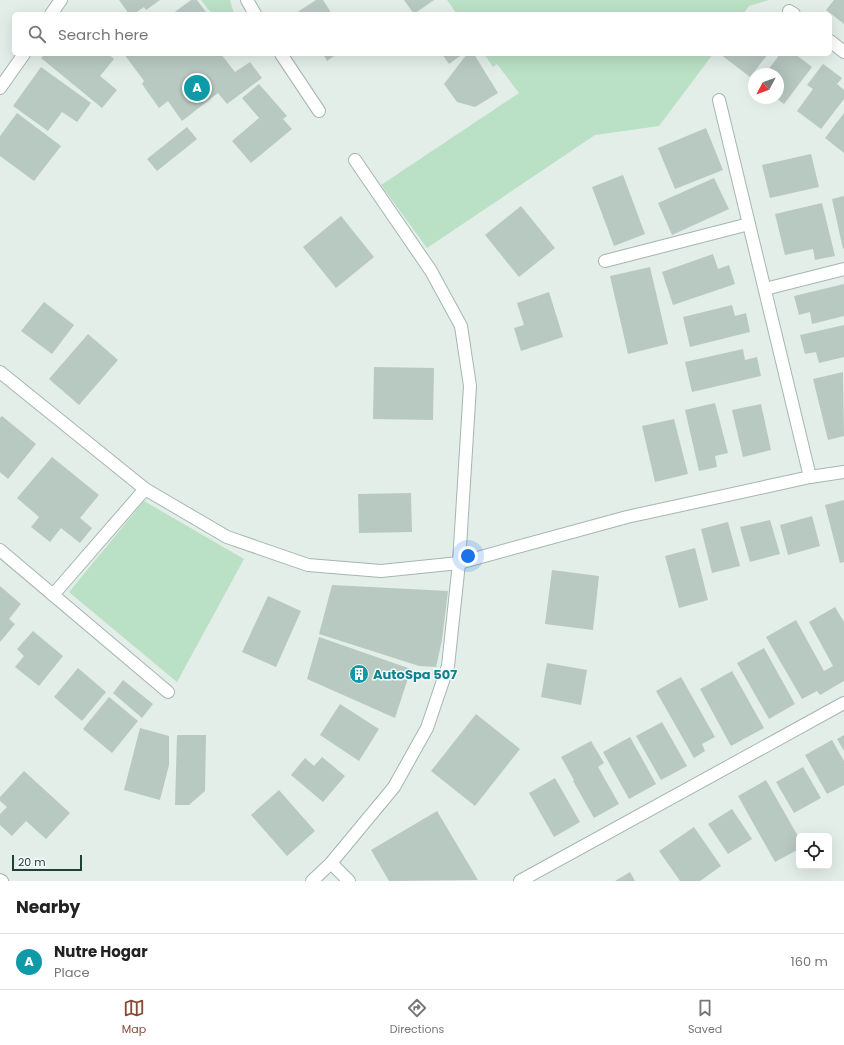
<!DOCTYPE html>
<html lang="en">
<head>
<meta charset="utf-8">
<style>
  :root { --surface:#fff; --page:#f6f6f6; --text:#222; --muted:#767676; --line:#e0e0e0; --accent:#844a38 }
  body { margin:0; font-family:Poppins,sans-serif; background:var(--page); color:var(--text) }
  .controls { position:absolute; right:12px; bottom:12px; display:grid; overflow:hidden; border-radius:6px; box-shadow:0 4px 16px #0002 }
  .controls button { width:36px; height:36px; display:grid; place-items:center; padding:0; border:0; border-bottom:1px solid var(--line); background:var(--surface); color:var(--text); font:20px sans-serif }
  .compass { position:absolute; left:748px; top:68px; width:36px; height:36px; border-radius:50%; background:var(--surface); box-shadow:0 4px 16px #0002; rotate:229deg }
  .scale { position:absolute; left:12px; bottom:10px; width:70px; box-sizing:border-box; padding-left:4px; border:2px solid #214038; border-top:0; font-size:11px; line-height:14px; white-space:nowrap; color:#214038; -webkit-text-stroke:3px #f4faf7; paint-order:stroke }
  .you { position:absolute; left:468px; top:556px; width:14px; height:14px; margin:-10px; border:3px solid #fff; border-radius:50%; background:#1a73e8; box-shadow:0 0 0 6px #1a73e833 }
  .badge { display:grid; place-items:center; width:26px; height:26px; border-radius:50%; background:var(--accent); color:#fff; font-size:13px; font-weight:700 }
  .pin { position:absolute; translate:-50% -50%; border:2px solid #fff; box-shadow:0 1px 4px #0006 }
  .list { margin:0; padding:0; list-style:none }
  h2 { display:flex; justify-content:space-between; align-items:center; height:52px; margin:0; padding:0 16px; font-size:17px }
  h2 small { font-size:13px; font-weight:400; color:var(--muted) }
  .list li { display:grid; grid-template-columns:26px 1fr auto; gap:12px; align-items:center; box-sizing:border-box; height:56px; padding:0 16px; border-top:1px solid var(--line) }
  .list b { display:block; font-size:15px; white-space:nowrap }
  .list p { margin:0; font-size:13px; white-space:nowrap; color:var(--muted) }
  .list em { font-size:13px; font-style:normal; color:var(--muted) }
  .icon { flex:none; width:22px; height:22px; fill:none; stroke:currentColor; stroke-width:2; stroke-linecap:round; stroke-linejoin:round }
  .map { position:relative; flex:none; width:844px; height:881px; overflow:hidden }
  .search { position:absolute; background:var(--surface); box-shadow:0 4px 16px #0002; left:12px; right:12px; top:12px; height:44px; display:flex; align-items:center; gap:10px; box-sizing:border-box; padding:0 14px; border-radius:6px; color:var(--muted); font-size:15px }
  .sheet { height:108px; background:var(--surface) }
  nav { display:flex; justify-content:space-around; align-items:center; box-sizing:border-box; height:56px; border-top:1px solid var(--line); background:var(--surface); font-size:11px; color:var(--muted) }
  nav a { display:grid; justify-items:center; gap:2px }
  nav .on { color:var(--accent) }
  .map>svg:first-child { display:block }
  .green { fill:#bae0c5 }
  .building { fill:#b8c9c2 }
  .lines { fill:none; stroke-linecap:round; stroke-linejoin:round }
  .minor-casing { stroke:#a5b6b0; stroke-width:14 }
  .minor { stroke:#fff; stroke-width:12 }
  .labels { text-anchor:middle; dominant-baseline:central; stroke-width:3; stroke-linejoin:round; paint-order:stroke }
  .culture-label { font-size:13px; font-weight:bold; fill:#0d838f; stroke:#f4faf7; text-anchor:start }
</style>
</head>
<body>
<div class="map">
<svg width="844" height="881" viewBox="0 0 844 881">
  <rect width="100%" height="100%" fill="#e3eee9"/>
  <g class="green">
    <polygon points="201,0 230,0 234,14 212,14"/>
    <polygon points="447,0 769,0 749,6 743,14 457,14"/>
    <polygon points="484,54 713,54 659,126 595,135 427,248 381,185 519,93 497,64 493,67"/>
    <polygon points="144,501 244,559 177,682 69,592"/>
  </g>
  <g class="building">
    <polygon points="119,0 160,0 146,10 144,7 134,14 129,14"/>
    <polygon points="191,0 197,0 206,12 204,14 172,14"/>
    <polygon points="316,0 323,0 332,14 296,14 296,13"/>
    <polygon points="404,0 434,0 414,14"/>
    <polygon points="834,0 844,0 844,24 826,10"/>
    <polygon points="45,54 108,54 114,59 100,76 117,90 102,108 41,58"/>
    <polygon points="124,54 221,54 235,72 250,62 262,78 227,104 218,93 182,121 168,101 159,108 142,84 144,81"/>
    <polygon points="323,54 337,54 327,61"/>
    <polygon points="442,54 463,54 449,64"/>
    <polygon points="467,54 474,54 498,93 475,107 457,102 444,84"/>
    <polygon points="720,54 768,54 750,77"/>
    <polygon points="780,54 795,54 812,67 784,104 776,98 778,98 778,74 765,74"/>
    <polygon points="823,64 842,78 837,84 844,90 844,99 821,129 797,111 813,89 807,85"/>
    <polygon points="41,67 91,103 77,122 62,112 48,131 13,106"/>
    <polygon points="259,84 287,116 283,119 292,129 251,163 232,141 259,118 242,98"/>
    <polygon points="17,113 61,146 34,181 0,156 0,136"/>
    <polygon points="844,113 844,153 825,138"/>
    <polygon points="187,127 197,139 157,171 147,159"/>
    <polygon points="706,128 723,170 675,189 658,148"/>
    <polygon points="811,154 819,187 770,198 762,165"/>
    <polygon points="623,175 645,234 614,246 592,187"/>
    <polygon points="714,178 729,209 672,235 658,203"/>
    <polygon points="844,196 844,248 843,249 832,199"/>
    <polygon points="822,203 835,256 815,260 813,249 785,255 775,214"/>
    <polygon points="521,206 555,248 519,277 485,235"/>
    <polygon points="341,216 374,257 336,288 303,247"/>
    <polygon points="713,254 718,269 729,265 735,284 673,305 662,272"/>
    <polygon points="650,267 668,344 628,354 610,276"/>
    <polygon points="844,284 844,316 812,324 810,312 799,315 794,296"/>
    <polygon points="549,292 563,337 521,351 514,328 524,325 517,303"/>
    <polygon points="44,302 74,325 52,354 21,331"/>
    <polygon points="732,305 735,316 746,313 750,332 690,347 683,317"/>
    <polygon points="844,325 844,357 819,363 816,352 805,354 800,335"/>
    <polygon points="88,334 118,360 79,405 49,379"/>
    <polygon points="743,349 745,360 757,357 761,376 692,392 685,362"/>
    <polygon points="374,367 434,368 433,420 373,419"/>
    <polygon points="843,372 844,436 828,440 813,379"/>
    <polygon points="715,403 728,453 715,456 717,467 699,471 685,410"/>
    <polygon points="761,404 771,450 743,457 732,410"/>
    <polygon points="2,416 36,444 8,479 0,472 0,418"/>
    <polygon points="674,419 688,474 655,482 642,426"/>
    <polygon points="52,457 99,495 80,518 92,528 80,543 61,528 50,542 31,527 39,517 17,498"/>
    <polygon points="411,493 412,532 359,533 358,494"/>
    <polygon points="844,500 844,562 840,563 825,505"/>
    <polygon points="812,516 820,546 788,555 780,525"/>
    <polygon points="770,520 780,554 750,562 740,527"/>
    <polygon points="728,522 740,566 712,573 701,529"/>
    <polygon points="695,548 708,600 679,608 665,556"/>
    <polygon points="552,570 599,576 593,630 545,624"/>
    <polygon points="332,585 448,591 442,640 436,667 419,666 319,634"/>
    <polygon points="0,586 21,604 9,619 15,624 0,642"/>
    <polygon points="268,596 301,611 276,667 242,652"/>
    <polygon points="835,607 844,622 844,681 820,695 817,691 802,699 766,637 796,620 824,671 833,666 809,622"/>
    <polygon points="33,631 63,656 39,686 15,667 24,656 17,649"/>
    <polygon points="319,637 411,669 395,718 307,679"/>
    <polygon points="764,648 795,704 769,719 737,663"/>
    <polygon points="547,663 587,670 581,705 541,697"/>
    <polygon points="78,668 106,692 82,721 54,697"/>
    <polygon points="732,671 764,728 731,746 700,689"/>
    <polygon points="681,677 715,737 702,744 705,751 694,758 656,691"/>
    <polygon points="123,680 153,704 142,718 113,693"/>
    <polygon points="109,697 138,721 112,753 83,729"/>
    <polygon points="340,704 379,729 359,761 320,735"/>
    <polygon points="476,714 520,749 475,806 431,771"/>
    <polygon points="662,722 687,766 661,780 636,736"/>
    <polygon points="140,728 169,736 169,765 160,800 124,790"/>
    <polygon points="177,735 206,735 205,791 189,805 175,805"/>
    <polygon points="844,735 844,751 837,739"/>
    <polygon points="630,737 656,784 629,799 603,752"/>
    <polygon points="832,740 844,761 844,785 827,794 805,755"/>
    <polygon points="591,741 604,763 598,767 619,804 594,818 573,781 574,780 561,757"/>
    <polygon points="322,757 345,776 323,802 291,775 305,758 314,766"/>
    <polygon points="803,767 821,798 794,813 776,782"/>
    <polygon points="24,771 70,813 46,839 26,821 12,836 0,825 0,814 7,807 0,801 0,797"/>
    <polygon points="555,778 580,822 554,837 529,793"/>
    <polygon points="766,780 799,838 799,849 775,862 738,796"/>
    <polygon points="279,790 315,831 287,856 251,815"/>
    <polygon points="732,809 752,839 728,854 708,824"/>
    <polygon points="437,811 478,880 389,881 371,850"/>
    <polygon points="694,827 721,866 700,881 680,881 659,851"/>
    <polygon points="630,872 635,881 615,881"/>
  </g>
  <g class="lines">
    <g class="minor-casing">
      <g id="minor">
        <polyline points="247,0 255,14"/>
        <polyline points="789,11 794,14"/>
        <polyline points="51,14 61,0"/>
        <polyline points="830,41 844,52"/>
        <polyline points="281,54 319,111"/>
        <polyline points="0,88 24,54"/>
        <polyline points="719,100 810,477"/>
        <polyline points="605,261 749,224"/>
        <polyline points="765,289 844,269"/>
        <polyline points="0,372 145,489 227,537 308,565 381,571 459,563 627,517 810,477 844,472"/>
        <polyline points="0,550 168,692"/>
        <polyline points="53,595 145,489"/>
        <polyline points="331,863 349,881"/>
        <polyline points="0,880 2,881"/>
        <polyline points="312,881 331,863 394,787 427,728 448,666 459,563 470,386 461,326 431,271 355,160"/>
        <polyline points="520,881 844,703"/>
      </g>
    </g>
    <use href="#minor" class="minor"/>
  </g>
  <defs>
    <g id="building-disc" transform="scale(1)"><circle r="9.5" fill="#0f9aa8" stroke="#f4faf7"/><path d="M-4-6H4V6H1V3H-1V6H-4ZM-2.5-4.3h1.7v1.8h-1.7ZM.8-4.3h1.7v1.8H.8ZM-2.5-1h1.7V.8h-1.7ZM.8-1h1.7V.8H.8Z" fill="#fff"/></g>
  </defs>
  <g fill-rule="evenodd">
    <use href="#building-disc" x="359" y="674"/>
  </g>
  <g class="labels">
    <g class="culture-label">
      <text x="373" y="674">AutoSpa 507</text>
    </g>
  </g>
</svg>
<div class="controls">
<button><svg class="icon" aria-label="locate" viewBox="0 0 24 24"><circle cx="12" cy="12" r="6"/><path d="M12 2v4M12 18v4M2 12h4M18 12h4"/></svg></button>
</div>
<svg class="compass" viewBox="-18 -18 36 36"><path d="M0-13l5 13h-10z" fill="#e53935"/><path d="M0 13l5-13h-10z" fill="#767676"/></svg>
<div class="scale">20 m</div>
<div class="you"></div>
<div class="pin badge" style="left:197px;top:88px;background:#0f9aa8">A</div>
<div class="search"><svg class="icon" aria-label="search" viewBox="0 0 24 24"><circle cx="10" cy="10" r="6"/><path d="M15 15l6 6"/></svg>Search here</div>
</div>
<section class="sheet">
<h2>Nearby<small></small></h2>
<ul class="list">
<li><span class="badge" style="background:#0f9aa8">A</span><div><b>Nutre Hogar</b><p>Place</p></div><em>160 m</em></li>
</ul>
</section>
<nav>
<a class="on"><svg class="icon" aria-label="map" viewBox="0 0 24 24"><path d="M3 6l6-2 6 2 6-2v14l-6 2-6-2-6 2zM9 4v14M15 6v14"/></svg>Map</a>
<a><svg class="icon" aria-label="directions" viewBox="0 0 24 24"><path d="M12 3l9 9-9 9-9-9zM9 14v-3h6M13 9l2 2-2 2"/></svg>Directions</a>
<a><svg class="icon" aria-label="saved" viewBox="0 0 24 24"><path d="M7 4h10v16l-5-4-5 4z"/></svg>Saved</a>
</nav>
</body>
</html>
